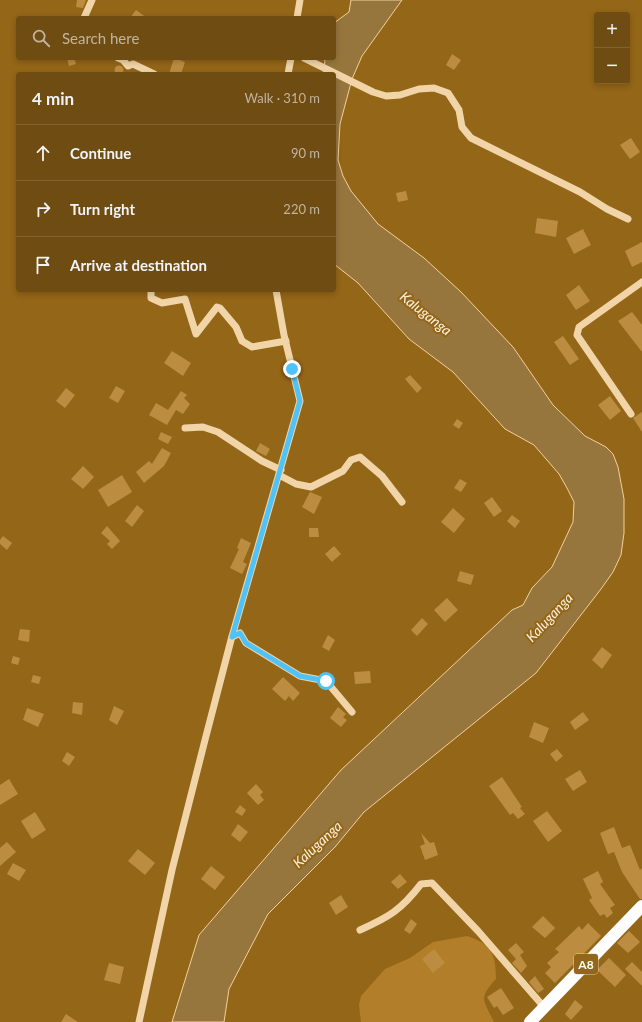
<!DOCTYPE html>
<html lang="en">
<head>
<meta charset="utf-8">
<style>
  :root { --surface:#6f4c11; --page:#77561f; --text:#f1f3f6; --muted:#c0b49f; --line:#816331 }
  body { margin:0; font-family:Lato,sans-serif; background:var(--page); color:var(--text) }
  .controls { position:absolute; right:12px; top:12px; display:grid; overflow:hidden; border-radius:4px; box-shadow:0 2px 6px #0003 }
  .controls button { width:36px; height:36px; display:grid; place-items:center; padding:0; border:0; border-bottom:1px solid var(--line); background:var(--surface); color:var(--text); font:20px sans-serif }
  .stop { position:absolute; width:12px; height:12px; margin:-9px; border:3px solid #4fc3f7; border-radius:50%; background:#fff }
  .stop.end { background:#4fc3f7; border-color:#fff; box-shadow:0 1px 4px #0008 }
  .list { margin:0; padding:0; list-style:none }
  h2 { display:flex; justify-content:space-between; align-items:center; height:52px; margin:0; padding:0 16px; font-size:17px }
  h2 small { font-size:13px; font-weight:400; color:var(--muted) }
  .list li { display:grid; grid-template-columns:26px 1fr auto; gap:12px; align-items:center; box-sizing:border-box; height:56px; padding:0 16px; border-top:1px solid var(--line) }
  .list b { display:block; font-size:15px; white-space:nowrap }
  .list em { font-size:13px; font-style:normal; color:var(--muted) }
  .icon { flex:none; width:22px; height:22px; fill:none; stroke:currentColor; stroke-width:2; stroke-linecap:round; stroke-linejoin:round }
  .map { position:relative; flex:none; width:642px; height:1022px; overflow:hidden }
  .search { position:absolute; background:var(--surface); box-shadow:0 2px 6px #0003; left:16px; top:16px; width:320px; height:44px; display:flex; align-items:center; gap:10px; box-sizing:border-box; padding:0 14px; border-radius:4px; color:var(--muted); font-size:15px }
  .panel { position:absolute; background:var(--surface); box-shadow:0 2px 6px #0003; left:16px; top:72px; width:320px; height:220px; border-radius:4px }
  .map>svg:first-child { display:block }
  .green { fill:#b37e2a }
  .water { fill:#97763d; stroke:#f3d09b }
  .building { fill:#bc8d40 }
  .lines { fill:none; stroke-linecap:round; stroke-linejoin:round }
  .minor { stroke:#f1d5a8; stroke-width:7 }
  .highway { stroke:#fff; stroke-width:12 }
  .route { stroke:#4fc3f7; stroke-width:5 }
  .labels { text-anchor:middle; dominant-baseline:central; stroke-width:4; stroke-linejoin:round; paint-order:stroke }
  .shield { fill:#946617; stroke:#dfd1b9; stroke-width:1 }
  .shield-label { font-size:12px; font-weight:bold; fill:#fff }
  .water-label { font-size:14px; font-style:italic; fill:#fcf1e1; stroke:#946617 }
</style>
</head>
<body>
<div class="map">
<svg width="642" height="1022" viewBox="0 0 642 1022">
  <rect width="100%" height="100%" fill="#946617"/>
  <path class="green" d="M467 936C491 944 496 954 496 979 478 999 483 999 494 1022H361L359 1005 361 996 385 969 410 958 433 942Z"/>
  <polygon class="water" points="351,0 402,0 362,56 352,79 340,124 338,160 343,176 351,191 378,224 424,258 461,292 513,347 553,405 585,436 606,447 613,454 618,467 624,499 624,533 621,555 613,572 601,589 536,673 364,812 335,847 268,914 229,989 224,1022 172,1022 199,935 341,770 512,610 523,605 532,588 552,567 573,522 574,502 567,488 559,474 534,445 505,429 453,372 409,339 358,283 334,264 334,74 323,74 325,61 323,58 334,58 334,23 349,12"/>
  <g class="building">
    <polygon points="77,0 86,0 83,8 76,7"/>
    <polygon points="136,10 147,18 130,18"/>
    <polygon points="452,54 461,60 454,70 446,65"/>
    <polygon points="67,58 74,58 76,64 69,66"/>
    <polygon points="174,58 185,62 181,74 169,74"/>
    <circle cx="119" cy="70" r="4.5"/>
    <polygon points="631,138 640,152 630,159 620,145"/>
    <polygon points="406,191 408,200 398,202 396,193"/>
    <polygon points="537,218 558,221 556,237 535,233"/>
    <polygon points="583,229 591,245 574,254 566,238"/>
    <polygon points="642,242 642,262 632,267 625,251"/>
    <polygon points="579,285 590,301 576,310 566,295"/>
    <polygon points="632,312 642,325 642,352 618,321"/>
    <polygon points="563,336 579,359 570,365 554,342"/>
    <polygon points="172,351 191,363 183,376 164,363"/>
    <polygon points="410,375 422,388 417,393 405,379"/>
    <polygon points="116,386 125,391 118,403 109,398"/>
    <polygon points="66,388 75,395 65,408 56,401"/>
    <polygon points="181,391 187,395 184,398 190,404 183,414 176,410 167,425 149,415 156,403 168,410"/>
    <polygon points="610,396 621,411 610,420 598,405"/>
    <polygon points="642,412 642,432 633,418"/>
    <polygon points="457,419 463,423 459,429 453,425"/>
    <polygon points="161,432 172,437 168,444 158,439"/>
    <polygon points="260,443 270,449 266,456 256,451"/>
    <polygon points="162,448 171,453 164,466 144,483 136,472 149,461 152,464"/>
    <polygon points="83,466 94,477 83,489 71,479"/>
    <polygon points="122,475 132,492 108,507 98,490"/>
    <polygon points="460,479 467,483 461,492 454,488"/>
    <polygon points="310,492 322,497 314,514 302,507"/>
    <polygon points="492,497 502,511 494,517 484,503"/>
    <polygon points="137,505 144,511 132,527 125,521"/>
    <polygon points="453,508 465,519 454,533 441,522"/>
    <polygon points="512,515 520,521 515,528 507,521"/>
    <polygon points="107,526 120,541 112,549 107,544 110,541 101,533"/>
    <polygon points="309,528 318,528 319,537 309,537"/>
    <polygon points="3,536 12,543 7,550 0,544 0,540"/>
    <polygon points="241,538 251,543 243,562 247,564 242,574 230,568 239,549 237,548"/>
    <polygon points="334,546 341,554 332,562 325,554"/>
    <polygon points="460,571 474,575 471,585 457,581"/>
    <polygon points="447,598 458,610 445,622 434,610"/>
    <polygon points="422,618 428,624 417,636 411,630"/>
    <polygon points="20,629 30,630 29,642 18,640"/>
    <polygon points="328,635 335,640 329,651 322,647"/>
    <polygon points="602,647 612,655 602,669 592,660"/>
    <polygon points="13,656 20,658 18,665 11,663"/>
    <polygon points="370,671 371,683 355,684 354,672"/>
    <polygon points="33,675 41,677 39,684 31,682"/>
    <polygon points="283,677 300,693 293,701 289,696 285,701 272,689"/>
    <polygon points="73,702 83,703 82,715 72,713"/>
    <polygon points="114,706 124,711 117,725 109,720"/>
    <polygon points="338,707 346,714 343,717 347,720 341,727 330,718"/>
    <polygon points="27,708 44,714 38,727 23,720"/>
    <polygon points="583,712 589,720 575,730 570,722"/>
    <polygon points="534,722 549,728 543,743 529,737"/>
    <polygon points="557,749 563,756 556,762 550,754"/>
    <polygon points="67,752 75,757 69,766 62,761"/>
    <polygon points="580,770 587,782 573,791 565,779"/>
    <polygon points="502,777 522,807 520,808 525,814 518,819 513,813 510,815 489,786"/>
    <polygon points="9,779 18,794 0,805 0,785"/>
    <polygon points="256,784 263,792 260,795 264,800 258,805 247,793"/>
    <polygon points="240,805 246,810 242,816 235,812"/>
    <polygon points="547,811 562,831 548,842 533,821"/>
    <polygon points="35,812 46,830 32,839 21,821"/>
    <polygon points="238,824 248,832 240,842 231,835"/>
    <polygon points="614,827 622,848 630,845 640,870 642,868 642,899 640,899 622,872 614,852 608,854 600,833"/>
    <polygon points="421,833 430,843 434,842 438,855 425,860 420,846 425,844"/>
    <polygon points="7,842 16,852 0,866 0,848"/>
    <polygon points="138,849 155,863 145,875 128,861"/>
    <polygon points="13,863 26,870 19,881 7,874"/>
    <polygon points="211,866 225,877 215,890 201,879"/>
    <polygon points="598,871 603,882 600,884 615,905 610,908 613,913 607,918 604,914 600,916 589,900 592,898 583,879"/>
    <polygon points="400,874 407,882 398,889 391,882"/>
    <polygon points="341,895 348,907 336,915 329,903"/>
    <polygon points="543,916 555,928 545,938 532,927"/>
    <polygon points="411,919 417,924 410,934 404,930"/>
    <polygon points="588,923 601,936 555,983 545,973 551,967 547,963 559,952 555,949 579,926 582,930"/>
    <polygon points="629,931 640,942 628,953 617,943"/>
    <polygon points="516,943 524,952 520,955 527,966 521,973 512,963 519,956 516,959 508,950"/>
    <polygon points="434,949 445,963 433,973 422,959"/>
    <polygon points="609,958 626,975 615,987 597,970"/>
    <polygon points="632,962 642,972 642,986 625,969"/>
    <polygon points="109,963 124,967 120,984 104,980"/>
    <polygon points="535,976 544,989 538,993 529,982"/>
    <polygon points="501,988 514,1008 503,1015 497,1006 494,1008 487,997"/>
    <polygon points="575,1000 583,1007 571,1020 565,1014"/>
    <polygon points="66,1014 78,1022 61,1022"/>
  </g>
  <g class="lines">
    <g class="minor">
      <polyline points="84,18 92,0"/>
      <polyline points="297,18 300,0"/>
      <polyline points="118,58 123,60 128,66 133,64 154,74"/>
      <polyline points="304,58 373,92 386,96 400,95 419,89 434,88 448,93 459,110 462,127 471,138 580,192 607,209 628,219"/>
      <polyline points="288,74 291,58"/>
      <polyline points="151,290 151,298 162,303 185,299 196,334 217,307 220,308 236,327 242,341 252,347 286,341"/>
      <polyline points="631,414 577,335 579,327 642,282"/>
      <polyline points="185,428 203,427 218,432 262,461 281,470"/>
      <polyline points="279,475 296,484 311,487 343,471 351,460 360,457 382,476 402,502"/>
      <polyline points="232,637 240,633 246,643 300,676 326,681 352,712"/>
      <path d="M360 930C389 917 401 910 421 884L432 883 478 931 544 1007"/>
      <polyline points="139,1022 172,870 205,740 231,640 300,401 284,335 276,290"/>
    </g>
    <polyline class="highway" points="530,1022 642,906"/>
  </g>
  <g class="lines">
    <polyline class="route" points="292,369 300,401 232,637 240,633 246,643 300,676 326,681"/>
  </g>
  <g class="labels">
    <rect class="shield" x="574" y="954" width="24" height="20" rx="3"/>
    <g class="shield-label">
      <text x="586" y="964">A8</text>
    </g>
    <g class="water-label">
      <text transform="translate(426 313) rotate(38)">Kaluganga</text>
      <text transform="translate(549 617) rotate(-47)">Kaluganga</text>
      <text transform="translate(317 844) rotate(-43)">Kaluganga</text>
    </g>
  </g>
</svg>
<div class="controls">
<button>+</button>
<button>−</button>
</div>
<div class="stop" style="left:326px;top:681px"></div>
<div class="stop end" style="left:292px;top:369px"></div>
<div class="search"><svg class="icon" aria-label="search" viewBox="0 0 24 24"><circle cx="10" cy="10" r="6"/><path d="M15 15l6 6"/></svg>Search here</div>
<section class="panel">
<h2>4 min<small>Walk · 310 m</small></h2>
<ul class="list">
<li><svg class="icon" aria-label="ahead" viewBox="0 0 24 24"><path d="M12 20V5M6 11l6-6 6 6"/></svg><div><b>Continue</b></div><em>90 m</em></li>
<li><svg class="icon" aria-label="right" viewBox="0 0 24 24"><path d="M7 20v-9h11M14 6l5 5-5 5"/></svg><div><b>Turn right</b></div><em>220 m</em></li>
<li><svg class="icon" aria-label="arrive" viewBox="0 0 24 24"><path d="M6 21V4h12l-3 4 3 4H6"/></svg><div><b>Arrive at destination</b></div></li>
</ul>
</section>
</div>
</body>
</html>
